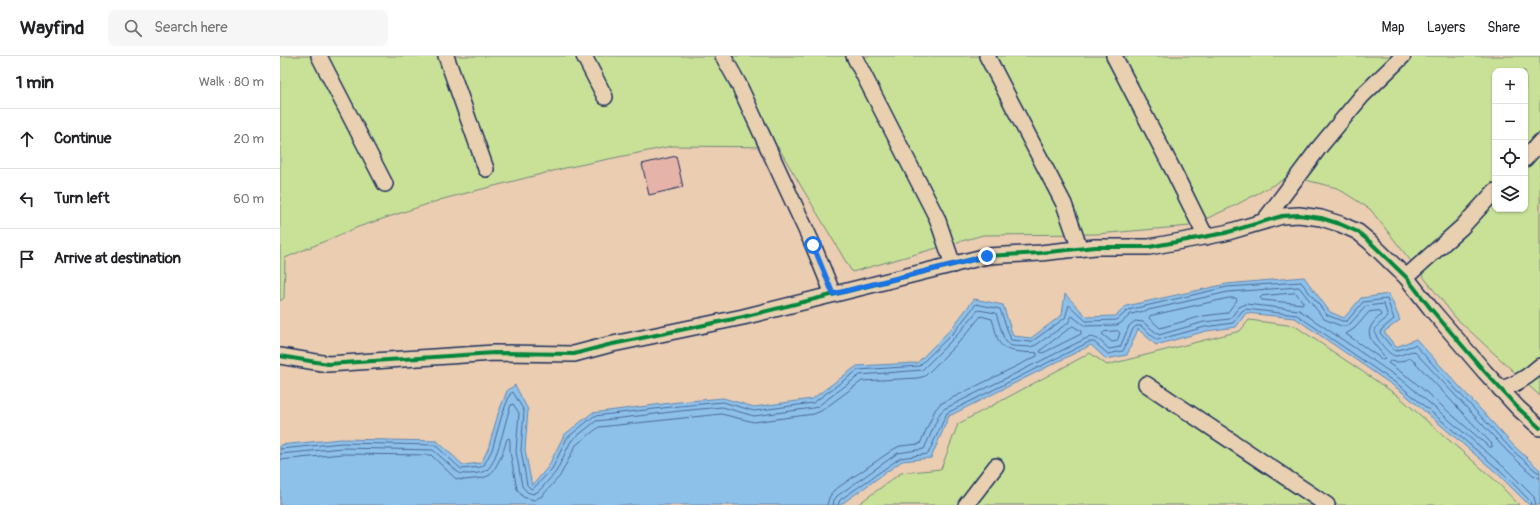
<!DOCTYPE html>
<html lang="en">
<head>
<meta charset="utf-8">
<style>
  :root { --surface:#fff; --page:#f6f6f6; --text:#202124; --muted:#757577; --line:#e0e0e0 }
  body { margin:0; font-family:Pangolin,sans-serif; background:var(--page); color:var(--text) }
  .controls { position:absolute; right:12px; top:12px; display:grid; overflow:hidden; border-radius:8px; box-shadow:0 1px 3px #0004 }
  .controls button { width:36px; height:36px; display:grid; place-items:center; padding:0; border:0; border-bottom:1px solid var(--line); background:var(--surface); color:var(--text); font:20px sans-serif }
  .stop { position:absolute; width:12px; height:12px; margin:-9px; border:3px solid #1a73e8; border-radius:50%; background:#fff }
  .stop.end { background:#1a73e8; border-color:#fff; box-shadow:0 1px 4px #0008 }
  .list { margin:0; padding:0; list-style:none }
  h2 { display:flex; justify-content:space-between; align-items:center; height:52px; margin:0; padding:0 16px; font-size:17px }
  h2 small { font-size:13px; font-weight:400; color:var(--muted) }
  .list li { display:grid; grid-template-columns:26px 1fr auto; gap:12px; align-items:center; box-sizing:border-box; height:60px; padding:0 16px; border-top:1px solid var(--line) }
  .list b { display:block; font-size:15px; white-space:nowrap }
  .list em { font-size:13px; font-style:normal; color:var(--muted) }
  .icon { flex:none; width:22px; height:22px; fill:none; stroke:currentColor; stroke-width:2; stroke-linecap:round; stroke-linejoin:round }
  .map { position:relative; flex:none; width:1260px; height:449px; overflow:hidden }
  header { display:flex; align-items:center; gap:24px; box-sizing:border-box; height:56px; padding:0 20px; background:var(--surface); border-bottom:1px solid var(--line) }
  header strong { font-size:19px }
  nav { display:flex; gap:22px; margin-inline-start:auto; font-size:14px }
  .search { width:280px; height:36px; background:var(--page); display:flex; align-items:center; gap:10px; box-sizing:border-box; padding:0 14px; border-radius:8px; color:var(--muted); font-size:15px }
  main { display:flex }
  aside { flex:1; background:var(--surface) }
  .map>svg:first-child { display:block }
  .green { fill:#c8e197; stroke:#72887a; fill-rule:evenodd }
  .water { fill:#8ec1ea; stroke:#6087b2 }
  .lines { fill:none; stroke-linecap:round; stroke-linejoin:round }
  .shore { stroke:#496996; stroke-width:1 }
  .building { fill:#e6b3a9; stroke:#1b2f5e }
  .street-casing { stroke:#1b2f5e; stroke-width:18 }
  .street { stroke:#e8d0b1; stroke-width:15 }
  .cycleway-casing { stroke:#e8d0b1; stroke-width:6 }
  .cycleway { stroke:#00873e; stroke-width:4 }
  .route { stroke:#1a73e8; stroke-width:5 }
</style>
</head>
<body>
<header>
<strong>Wayfind</strong>
<div class="search"><svg class="icon" aria-label="search" viewBox="0 0 24 24"><circle cx="10" cy="10" r="6"/><path d="M15 15l6 6"/></svg>Search here</div>
<nav><a>Map</a><a>Layers</a><a>Share</a></nav>
</header>
<main>
<aside>
<h2>1 min<small>Walk · 80 m</small></h2>
<ul class="list">
<li><svg class="icon" aria-label="ahead" viewBox="0 0 24 24"><path d="M12 20V5M6 11l6-6 6 6"/></svg><div><b>Continue</b></div><em>20 m</em></li>
<li><svg class="icon" aria-label="left" viewBox="0 0 24 24"><path d="M17 20v-9H6M10 6l-5 5 5 5"/></svg><div><b>Turn left</b></div><em>60 m</em></li>
<li><svg class="icon" aria-label="arrive" viewBox="0 0 24 24"><path d="M6 21V4h12l-3 4 3 4H6"/></svg><div><b>Arrive at destination</b></div></li>
</ul>
</aside>
<div class="map">
<svg width="1260" height="449" viewBox="0 0 1260 449">
  <rect width="100%" height="100%" fill="#ebcdb1"/>
  <filter id="ink" filterUnits="userSpaceOnUse"><feTurbulence type="fractalNoise" baseFrequency=".025" numOctaves="2"/><feDisplacementMap in="SourceGraphic" scale="8" xChannelSelector="R" yChannelSelector="G"/><feConvolveMatrix kernelMatrix="1 2 1 2 8 2 1 2 1" color-interpolation-filters="sRGB"/></filter>
  <g filter="url(#ink)">
    <g class="green">
      <path d="M0 0H1260V340L1175 261 1090 153 1057 132 1010 120 954 150 910 170 817 178 703 179 572 216 498 91 392 90 285 112 163 143 78 171 5 202 4 242 0 245ZM1215 15H1245V153H1215Z"/>
      <polygon points="969,264 1015,270 1117,339 1216,425 1239,449 577,449 621,417 661,413 678,368 810,297 827,309 960,275"/>
    </g>
    <polygon class="water" points="1024,221 1050,256 1064,262 1081,242 1109,238 1120,264 1104,276 1116,291 1136,283 1234,390 1260,414 1260,449 1249,449 1219,419 1121,335 1015,262 966,257 956,271 926,275 876,289 858,273 847,299 826,303 811,289 669,360 651,402 622,405 560,449 0,449 0,389 61,383 157,385 183,409 201,407 208,393 218,358 227,335 235,329 248,354 245,394 252,430 268,411 284,379 312,357 399,346 443,342 474,351 532,343 577,310 637,307 672,272 694,243 723,249 733,280 751,282 782,259 785,238 807,261 836,260 846,250 947,228"/>
    <g class="lines">
      <g class="shore">
        <polygon points="1016,237 1023,246 1023,248 982,244 980,242 982,240"/>
        <polygon points="949,242 956,242 957,244 947,257 923,260 880,272 869,262 870,260"/>
        <path d="M1099 255 1101 259C1080 277 1091 284 1105 301L1103 304 1066 278 1075 272 1089 256Z"/>
        <polygon points="793,270 801,275 801,278 763,297 760,296 761,294"/>
        <polygon points="838,275 840,277 837,285 832,286 822,278 824,276"/>
        <polygon points="1131,302 1212,388 1212,391 1209,391 1131,323 1108,307 1110,305 1119,306"/>
        <polyline points="0,393 62,387 155,389 181,413 201,411 204,409 212,394 222,359 230,338 233,336 244,355 241,394 247,429 250,432 253,433 272,413 287,382 314,360 400,350 443,346 474,355 533,347 578,314 639,310 675,275 696,248 720,253 731,284 751,286 785,262 789,249 806,265 837,264 848,254 947,231 1021,226 1047,259 1062,265 1067,265 1083,246 1107,243 1114,263 1102,273 1100,277 1115,295 1135,289 1231,393 1256,415 1260,417"/>
        <path d="M0 398 62 392 153 394 179 417C185 419 201 418 207 414 218 405 225 364 231 349L233 348 239 357 236 395 242 430 247 436 253 438 259 435 276 416 291 385 316 365 400 355 442 351 474 360 533 352 538 350 580 319 642 314 678 278 698 254 716 257 724 283 728 288 732 290 750 291 756 289 788 267 792 260 805 270 837 269 841 267 851 258 948 236 1019 231 1044 263 1061 270H1066L1070 268 1086 250 1104 248 1108 261C1104 265 1097 268 1095 274 1094 281 1109 300 1116 300 1122 300 1128 295 1134 295L1228 396 1253 419 1260 422"/>
        <path d="M0 404 62 398 151 399 176 423 184 424 203 422 210 419 214 414 222 399 227 383 229 382 230 384V396L237 433 243 441 254 444 262 440 280 420 296 389 319 371 441 358 474 366 534 358 541 355 582 325 638 322 645 320 682 283 701 260 712 263C719 284 715 294 742 296 747 297 753 296 757 297V300L660 348 655 354 640 388 620 390 614 393 553 435 549 442 547 449"/>
        <path d="M553 449 554 444 557 440 618 397 644 393 660 357 664 353 807 282C817 279 822 287 829 293L840 291 849 270 855 265 863 266 879 279 924 266 950 263 959 251 966 248 1019 254 1126 327 1225 412 1254 441 1256 449"/>
        <polyline points="558,449 560,444 620,402 648,398 667,357 809,286 814,286 828,298 843,295 853,273 856,270 861,270 877,284 925,271 953,267 962,255 966,253 1017,259 1123,332 1222,416 1250,445 1251,449"/>
      </g>
    </g>
    <polygon class="building" points="396,100 403,131 369,139 362,108"/>
    <g class="lines">
      <g class="street-casing">
        <g id="street">
          <polyline points="39,0 105,128"/>
          <polyline points="166,0 206,113"/>
          <polyline points="304,0 325,41"/>
          <polyline points="443,0 458,27 533,189 553,238"/>
          <polyline points="574,0 657,162 673,209"/>
          <polyline points="707,0 784,148 800,193"/>
          <polyline points="834,0 894,116 926,181"/>
          <polyline points="1245,103 1260,86"/>
          <polyline points="984,165 1038,93 1082,40 1123,0"/>
          <polyline points="1126,221 1182,171 1215,135"/>
          <polyline points="0,300 48,308 214,297 294,298 328,289 463,261 707,200 760,197 815,191 869,191 945,177 1002,160 1019,159 1041,162 1060,168 1078,176 1090,186 1126,221 1151,253 1205,316 1238,352 1260,372"/>
          <polyline points="866,328 1047,449"/>
          <path d="M1220 333C1236 329 1249 320 1260 310"/>
          <polyline points="686,449 716,410"/>
        </g>
      </g>
      <use href="#street" class="street"/>
      <g class="cycleway-casing">
        <polyline id="cycleway" points="0,300 48,308 214,297 294,298 328,289 463,261 707,200 760,197 815,191 869,191 945,177 1002,160 1019,159 1041,162 1060,168 1078,176 1090,186 1126,221 1151,253 1205,316 1238,352 1260,372"/>
      </g>
      <use href="#cycleway" class="cycleway"/>
    </g>
  </g>
  <g class="lines" filter="url(#ink)">
    <polyline class="route" points="533,189 553,238 707,200"/>
  </g>
</svg>
<div class="controls">
<button>+</button>
<button>−</button>
<button><svg class="icon" aria-label="locate" viewBox="0 0 24 24"><circle cx="12" cy="12" r="6"/><path d="M12 2v4M12 18v4M2 12h4M18 12h4"/></svg></button>
<button><svg class="icon" aria-label="layers" viewBox="0 0 24 24"><path d="M12 4l9 5-9 5-9-5zM3 14l9 5 9-5"/></svg></button>
</div>
<div class="stop" style="left:533px;top:189px"></div>
<div class="stop end" style="left:707px;top:200px"></div>
</div>
</main>
</body>
</html>
